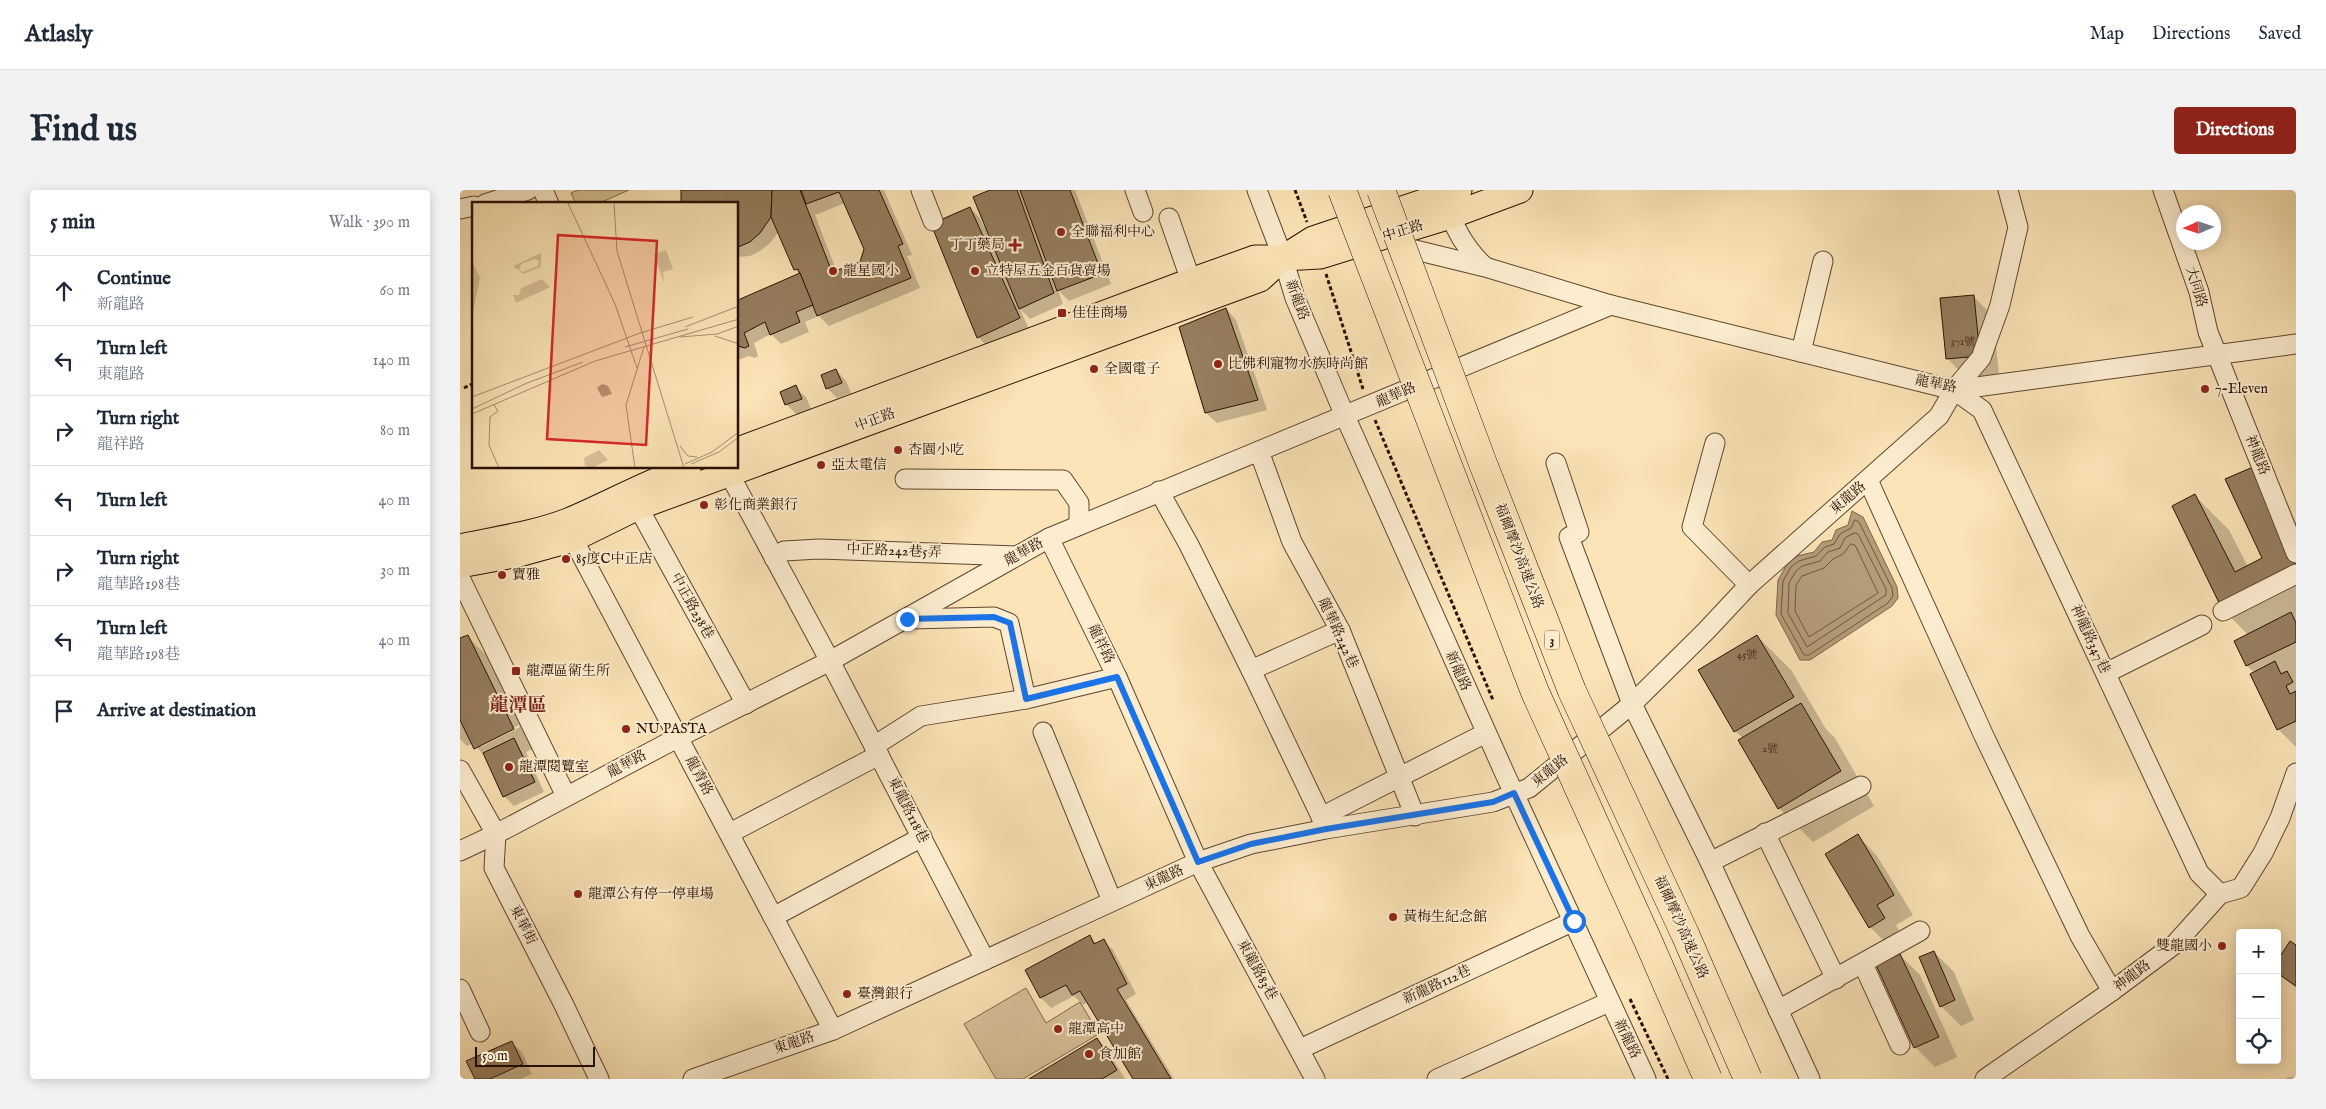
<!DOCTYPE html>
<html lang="en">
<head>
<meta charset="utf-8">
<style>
  :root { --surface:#fff; --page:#f2f2f3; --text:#1f2937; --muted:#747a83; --line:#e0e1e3; --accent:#8f2418 }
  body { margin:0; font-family:"IM FELL English","Noto Serif TC",serif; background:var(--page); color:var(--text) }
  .controls { position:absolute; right:15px; bottom:15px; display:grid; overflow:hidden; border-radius:5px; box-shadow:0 2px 12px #0003 }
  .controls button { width:45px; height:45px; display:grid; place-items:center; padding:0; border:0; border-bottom:1px solid var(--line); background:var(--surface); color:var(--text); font:25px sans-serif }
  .compass { position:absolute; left:1716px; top:15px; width:45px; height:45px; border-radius:50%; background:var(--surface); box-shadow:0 2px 12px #0003; rotate:267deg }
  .scale { position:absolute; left:15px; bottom:12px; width:120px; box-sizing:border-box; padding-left:5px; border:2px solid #291000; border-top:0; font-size:14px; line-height:18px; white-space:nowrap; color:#291000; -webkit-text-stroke:4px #fcedd0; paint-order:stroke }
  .stop { position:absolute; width:15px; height:15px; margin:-11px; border:4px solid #1a73e8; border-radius:50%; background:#fff }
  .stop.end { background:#1a73e8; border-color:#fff; box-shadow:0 1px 5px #0008 }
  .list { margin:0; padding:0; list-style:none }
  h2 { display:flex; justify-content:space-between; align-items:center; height:65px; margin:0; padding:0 20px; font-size:21px }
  h2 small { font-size:16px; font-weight:400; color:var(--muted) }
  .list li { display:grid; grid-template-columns:32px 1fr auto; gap:15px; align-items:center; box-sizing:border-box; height:70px; padding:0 20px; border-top:1px solid var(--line) }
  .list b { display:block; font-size:19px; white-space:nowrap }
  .list p { margin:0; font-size:16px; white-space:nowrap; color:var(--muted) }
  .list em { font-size:16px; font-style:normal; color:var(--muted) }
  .icon { flex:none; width:28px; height:28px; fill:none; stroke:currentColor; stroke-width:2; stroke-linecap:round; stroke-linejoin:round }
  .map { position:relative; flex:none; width:1836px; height:889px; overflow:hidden; border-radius:5px }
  header { display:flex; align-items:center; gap:30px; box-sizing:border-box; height:70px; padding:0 25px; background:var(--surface); border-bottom:1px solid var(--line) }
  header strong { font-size:24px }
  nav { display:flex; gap:28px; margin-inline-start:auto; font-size:18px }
  .intro { display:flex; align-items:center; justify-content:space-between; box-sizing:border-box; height:120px; padding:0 30px }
  h1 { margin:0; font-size:35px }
  .button { padding:12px 22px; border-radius:5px; background:var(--accent); color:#fff; font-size:18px; font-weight:700 }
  main { display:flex; gap:30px; padding:0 30px }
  aside { flex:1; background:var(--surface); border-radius:5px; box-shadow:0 2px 12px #0003 }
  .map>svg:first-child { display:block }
  .green { fill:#d7c098; stroke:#80684c }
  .water { fill:#b49c79; stroke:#7c6449 }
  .shadow { fill:#0003; fill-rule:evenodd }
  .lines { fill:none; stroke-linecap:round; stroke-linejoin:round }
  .shore { stroke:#6e563c; stroke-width:1 }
  .building { fill:#967e5f; stroke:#291000 }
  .minor-casing { stroke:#5e452e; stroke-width:21 }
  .major-casing { stroke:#291000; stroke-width:27 }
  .path { stroke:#291000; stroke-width:3; stroke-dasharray:4 2.5; stroke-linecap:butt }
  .minor { stroke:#fcedd0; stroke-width:19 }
  .major { stroke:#fbe4b7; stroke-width:25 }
  .highway-bridge-casing { stroke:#291000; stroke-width:29; stroke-linecap:butt }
  .highway-bridge { stroke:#fbe4b7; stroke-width:28 }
  .route { stroke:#1a73e8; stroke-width:6 }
  .poi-dot { fill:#8f2418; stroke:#fcedd0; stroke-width:2 }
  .labels { text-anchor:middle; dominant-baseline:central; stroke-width:4; stroke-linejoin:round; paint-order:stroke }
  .number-label { font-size:11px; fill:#442c18 }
  .shield { fill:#fcedd0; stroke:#68523e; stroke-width:1 }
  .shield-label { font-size:12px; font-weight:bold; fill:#291000 }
  .street-label { font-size:14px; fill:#291000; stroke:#fcedd0 }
  .poi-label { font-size:14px; fill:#291000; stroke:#fcedd0; text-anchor:start }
  .district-label { font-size:19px; font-weight:bold; fill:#7a1f14; stroke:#fcedd0 }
  .inset-road { fill:none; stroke:#a78f6e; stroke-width:1 }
  .view { fill:#d62828; fill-opacity:0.15; stroke:#d62828; stroke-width:2.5 }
  .inset-edge { fill:none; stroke:#291000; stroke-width:2.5 }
</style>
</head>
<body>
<header>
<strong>Atlasly</strong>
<nav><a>Map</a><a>Directions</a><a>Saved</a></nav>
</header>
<div class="intro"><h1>Find us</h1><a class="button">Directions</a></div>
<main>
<aside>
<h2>5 min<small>Walk · 390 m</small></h2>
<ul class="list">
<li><svg class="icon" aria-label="ahead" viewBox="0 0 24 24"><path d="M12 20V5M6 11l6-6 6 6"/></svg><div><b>Continue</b><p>新龍路</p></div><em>60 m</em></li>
<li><svg class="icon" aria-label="left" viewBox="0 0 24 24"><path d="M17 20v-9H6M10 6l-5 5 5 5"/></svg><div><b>Turn left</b><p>東龍路</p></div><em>140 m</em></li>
<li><svg class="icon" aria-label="right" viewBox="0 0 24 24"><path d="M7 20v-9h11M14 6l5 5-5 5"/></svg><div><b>Turn right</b><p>龍祥路</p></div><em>80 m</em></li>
<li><svg class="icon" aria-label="left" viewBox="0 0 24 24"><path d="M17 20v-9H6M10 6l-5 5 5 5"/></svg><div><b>Turn left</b></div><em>40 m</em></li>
<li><svg class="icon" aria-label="right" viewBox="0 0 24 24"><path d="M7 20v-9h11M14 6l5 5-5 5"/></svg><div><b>Turn right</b><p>龍華路198巷</p></div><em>30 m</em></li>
<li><svg class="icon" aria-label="left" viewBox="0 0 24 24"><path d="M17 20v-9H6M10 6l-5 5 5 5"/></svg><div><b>Turn left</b><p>龍華路198巷</p></div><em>40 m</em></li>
<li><svg class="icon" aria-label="arrive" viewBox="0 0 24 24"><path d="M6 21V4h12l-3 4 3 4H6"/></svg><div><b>Arrive at destination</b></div></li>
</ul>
</aside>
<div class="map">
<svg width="1836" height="889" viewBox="0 0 1836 889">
  <rect width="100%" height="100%" fill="#fbe4b7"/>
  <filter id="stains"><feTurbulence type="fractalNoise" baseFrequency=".004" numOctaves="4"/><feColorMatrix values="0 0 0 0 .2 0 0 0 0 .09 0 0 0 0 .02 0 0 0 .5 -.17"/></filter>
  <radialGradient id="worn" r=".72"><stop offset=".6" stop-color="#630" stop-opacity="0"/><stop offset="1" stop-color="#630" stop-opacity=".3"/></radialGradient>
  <g class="green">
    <polygon points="118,0 169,0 137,14 116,14 111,3"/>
    <polygon points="566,798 586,833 620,812 639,844 563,889 536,889 504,834"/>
  </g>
  <polygon class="water" points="1392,321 1403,327 1437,397 1438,408 1432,416 1350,470 1340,470 1316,425 1318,390 1327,374 1337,366 1354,362 1362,352 1372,350 1376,340 1388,335"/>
  <g class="shadow">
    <path d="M223 0H424L452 65 447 66 460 98 369 136 359 126 345 132 349 142 321 154 311 144 294 153 298 166 295 168 289 166 278 170V111L340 85 335 79 319 41 310 53 300 61 290 66 278 67V14ZM385 13 405 59 401 73 377 82 355 25Z"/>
    <polygon points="533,0 615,0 651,94 609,111 598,100 603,114 570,129 560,119 569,139 528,157 518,147 510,18 520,28 524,37 526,36"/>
    <polygon points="1513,106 1533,126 1539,185 1507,189 1488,169"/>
    <polygon points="766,119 776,130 807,220 757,233 746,223"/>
    <polygon points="376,180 386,191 391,203 377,208 367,198"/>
    <polygon points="335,197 346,207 351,219 336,224 326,214"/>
    <polygon points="1793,278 1827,312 1836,333 1836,557 1818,539 1795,483 1787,476 1775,451 1788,445 1764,420 1735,306 1769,340 1788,377 1804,369"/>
    <path d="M7 446 27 466 73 559 66 562 84 602 54 616 44 606 28 570 13 553 7 556 0 549V450ZM59 535 60 537 21 557V554Z"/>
    <polygon points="1297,446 1331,480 1366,539 1375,548 1414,616 1353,652 1319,618 1283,548 1275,541"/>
    <polygon points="1398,646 1417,666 1453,725 1436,735 1443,748 1430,757 1410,737"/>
    <polygon points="630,747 637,754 643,750 653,760 676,804 666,810 714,889 675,889 628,812 623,815 614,806 591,818 581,808 566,781"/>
    <polygon points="1836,756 1836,798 1817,783"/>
    <polygon points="1474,762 1494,782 1514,830 1501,836 1481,816"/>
    <polygon points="1440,765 1460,785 1497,867 1475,877 1455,857"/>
    <polygon points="637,849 647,859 665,889 571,889"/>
    <polygon points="51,852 62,862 72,884 61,889 16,889"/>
    <polygon points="1828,887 1836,887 1836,889 1826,889"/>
  </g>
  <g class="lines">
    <g class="shore">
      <polygon points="1395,330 1399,332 1432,398 1433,406 1428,413 1349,465 1344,465 1321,424 1323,391 1331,377 1339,371 1356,366 1365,357 1374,354 1380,344 1391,338"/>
      <polygon points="1395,343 1398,344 1426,399 1426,405 1347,457 1328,423 1329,393 1336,381 1342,376 1360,371 1368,362 1380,358 1385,348"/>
      <polygon points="1391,354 1395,355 1418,403 1349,447 1335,421 1336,395 1342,386 1364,378 1373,369 1383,364"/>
    </g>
  </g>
  <g class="building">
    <polygon points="221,0 312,0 311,27 300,43 290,52 278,57 278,14 221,14"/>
    <polygon points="312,0 340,0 372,82 400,72 404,59 379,2 346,14 341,0 419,0 443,54 438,56 451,88 357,126 338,79 334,80 311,27"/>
    <polygon points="530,0 557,0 594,103 559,119 513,7"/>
    <polygon points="560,0 610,0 642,84 597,101"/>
    <polygon points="510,17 560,128 517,148 471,34"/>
    <polygon points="340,83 353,115 336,122 340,132 310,145 305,132 284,143 289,156 285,158 278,156 278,110"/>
    <polygon points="1514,105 1520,166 1486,169 1480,108"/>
    <polygon points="766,118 798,210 745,223 719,137"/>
    <polygon points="376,179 382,193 366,199 361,185"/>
    <polygon points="336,195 342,209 325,215 320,202"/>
    <polygon points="1793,277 1836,375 1836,384 1763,421 1712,316 1735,304 1775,382 1802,368 1765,289"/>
    <polygon points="1831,422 1836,433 1836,452 1786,476 1774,451"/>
    <polygon points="8,445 54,539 14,559 0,530 0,448"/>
    <polygon points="1297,445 1334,507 1274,542 1238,480"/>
    <polygon points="1815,471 1821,484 1827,481 1833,492 1826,496 1830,504 1836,501 1836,531 1817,540 1790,484"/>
    <polygon points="1341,513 1381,581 1318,619 1278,550"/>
    <polygon points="54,548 75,592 43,607 23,563"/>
    <polygon points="1398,644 1434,705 1417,715 1425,728 1409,738 1365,664"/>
    <polygon points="630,745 634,754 644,749 667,794 657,799 711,889 673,889 620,801 612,805 606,795 580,808 565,780"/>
    <polygon points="1830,751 1836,755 1836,796 1817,783 1817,771"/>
    <polygon points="1474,761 1495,810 1480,817 1459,767"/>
    <polygon points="1440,764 1479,847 1454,858 1416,775"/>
    <polygon points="637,848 657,880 642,889 569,889"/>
    <polygon points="52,851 63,874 30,889 15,889 6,871"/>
  </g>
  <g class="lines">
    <g class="minor-casing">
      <g id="minor">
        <polyline points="83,0 89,14"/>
        <polyline points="461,0 473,31"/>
        <polyline points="675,0 683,22"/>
        <polyline points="797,0 823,68 835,108 885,226 1045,584 1186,889"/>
        <polyline points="1703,0 1739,102 1748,142 1836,363"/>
        <path d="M987 13C993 37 1006 59 1024 76"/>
        <polyline points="25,14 68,0"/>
        <polyline points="0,19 14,16"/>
        <polyline points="709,28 731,91"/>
        <polyline points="937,50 943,57 1025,77 1151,115 1494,200 1836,154"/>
        <polyline points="1341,162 1363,71"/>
        <polyline points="1494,200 1522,220 1739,683 1760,704"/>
        <polyline points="1255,253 1232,337 1289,395"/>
        <polyline points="799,261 832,352 880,440 955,626"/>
        <polyline points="1096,273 1119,342 1109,347 1172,514 1250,672 1350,889"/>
        <polyline points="266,278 370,471 525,770"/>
        <polyline points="445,289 603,290 619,313 619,334"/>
        <polyline points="1408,290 1524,546 1620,746 1652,801"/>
        <polyline points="699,301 729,355 791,480 880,440"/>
        <polyline points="178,317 286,514"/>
        <polyline points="109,336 113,349 373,840"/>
        <polyline points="589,348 657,487 738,672 855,889"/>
        <polyline points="314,368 324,361 359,359 557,366"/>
        <polyline points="0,388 106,606"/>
        <polyline points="1763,421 1836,384"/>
        <polyline points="450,429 534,427 549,433 566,509"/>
        <polyline points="791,480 866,637"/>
        <polyline points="1646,483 1742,435"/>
        <polyline points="583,542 652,711"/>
        <polyline points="414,556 461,526 566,509 657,487"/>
        <polyline points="0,580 36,644 34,678 104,815 139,889"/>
        <polyline points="861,627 1026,543"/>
        <polyline points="270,643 419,565"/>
        <polyline points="1305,643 1376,789"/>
        <polyline points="0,661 36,644 219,547 370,471 589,348 1151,115"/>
        <polyline points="1250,672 1401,596"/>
        <polyline points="313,727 462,647"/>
        <polyline points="1403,774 1440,855"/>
        <polyline points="0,799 20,842"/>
        <polyline points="1318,820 1460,741"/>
        <polyline points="840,859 1114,731"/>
        <polyline points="233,889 373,840 738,672 791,654 866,639 1033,612 1069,598 1172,514 1246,441 1289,395 1479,226 1494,200 1521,168 1540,115 1558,37 1548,0"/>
        <polyline points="977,889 1149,812"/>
        <polyline points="1525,889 1652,801 1715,754 1760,704 1781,698 1803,663 1820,628 1836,583"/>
      </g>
    </g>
    <g class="major-casing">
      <g id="major">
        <polyline points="278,260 731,91 795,68 823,68 853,49 999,0"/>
        <path d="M0 357C36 349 75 344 108 331 149 314 187 292 228 278"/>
        <polyline points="0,375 59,364 113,349 178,317 800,89 823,68 860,66 990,26 1060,0"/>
      </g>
    </g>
    <g class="path">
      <polyline points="835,0 847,32"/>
      <polyline points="866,84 903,199"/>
      <polyline points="4,198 14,193"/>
      <polyline points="915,230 1033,510"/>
      <polyline points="1170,809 1208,889"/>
    </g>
    <use href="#minor" class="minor"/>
    <use href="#major" class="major"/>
    <g class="highway-bridge-casing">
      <g id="highway-bridge">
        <polyline points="882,0 1075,502 1189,753 1248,889"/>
        <polyline points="921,0 1022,271 1112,501 1225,744 1288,889"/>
      </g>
    </g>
    <use href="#highway-bridge" class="highway-bridge"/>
  </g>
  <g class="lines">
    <polyline class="route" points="447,429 534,427 550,433 566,509 657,487 738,672 791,654 866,639 1033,612 1054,603 1114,731"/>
  </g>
  <g class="poi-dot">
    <circle cx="601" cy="42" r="5"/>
    <path d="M552.5 47.5h5v5h5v5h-5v5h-5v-5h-5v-5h5z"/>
    <circle cx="373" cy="81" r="5"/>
    <circle cx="515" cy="81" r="5"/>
    <rect x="597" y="118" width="10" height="10" rx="2.5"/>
    <circle cx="758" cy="174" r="5"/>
    <circle cx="634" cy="179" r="5"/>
    <circle cx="1745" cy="199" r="5"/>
    <circle cx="438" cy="260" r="5"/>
    <circle cx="361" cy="275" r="5"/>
    <circle cx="244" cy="315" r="5"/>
    <circle cx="106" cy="369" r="5"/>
    <circle cx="42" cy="385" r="5"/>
    <rect x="51" y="476" width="10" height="10" rx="2.5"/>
    <circle cx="166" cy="539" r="5"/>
    <circle cx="49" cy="577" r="5"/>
    <circle cx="118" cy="704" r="5"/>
    <circle cx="933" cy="727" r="5"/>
    <circle cx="1762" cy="756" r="5"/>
    <circle cx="387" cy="804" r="5"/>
    <circle cx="598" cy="839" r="5"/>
    <circle cx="629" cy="864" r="5"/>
  </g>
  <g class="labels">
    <g class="number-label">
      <text x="1503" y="152">371號</text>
      <text x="1287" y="465">45號</text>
      <text x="1310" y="559">2號</text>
    </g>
    <rect class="shield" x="1084.5" y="440.5" width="15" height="19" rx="4"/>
    <g class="shield-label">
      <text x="1092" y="450">3</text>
    </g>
    <g class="street-label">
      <text transform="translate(943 41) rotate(-17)">中正路</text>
      <text transform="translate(1736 97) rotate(73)">大同路</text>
      <text transform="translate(837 110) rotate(70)">新龍路</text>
      <text transform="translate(1476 194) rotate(11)">龍華路</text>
      <text transform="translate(936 205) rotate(-23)">龍華路</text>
      <text transform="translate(415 230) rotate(-20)">中正路</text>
      <text transform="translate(1797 265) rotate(68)">神龍路</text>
      <text transform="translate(1388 308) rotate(-41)">東龍路</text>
      <text transform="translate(434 361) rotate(2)">中正路242巷5弄</text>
      <text transform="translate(564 362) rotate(-29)">龍華路</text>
      <text transform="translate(1059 366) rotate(69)">福爾摩沙高速公路</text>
      <text transform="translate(232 416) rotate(61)">中正路238巷</text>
      <text transform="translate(878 443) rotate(65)">龍華路242巷</text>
      <text transform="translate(1630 449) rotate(65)">神龍路347巷</text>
      <text transform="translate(641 454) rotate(64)">龍祥路</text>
      <text transform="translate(998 481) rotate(66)">新龍路</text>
      <text transform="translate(167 574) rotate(-28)">龍華路</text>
      <text transform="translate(1090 581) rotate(-39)">東龍路</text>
      <text transform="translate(239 586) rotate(62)">龍青路</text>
      <text transform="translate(448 620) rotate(63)">東龍路118巷</text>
      <text transform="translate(704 688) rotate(-25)">東龍路</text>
      <text transform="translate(63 735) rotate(63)">東華街</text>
      <text transform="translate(1221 737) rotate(66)">福爾摩沙高速公路</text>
      <text transform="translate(797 780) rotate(61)">東龍路83巷</text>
      <text transform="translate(1672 786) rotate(-37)">神龍路</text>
      <text transform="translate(977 795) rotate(-25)">新龍路112巷</text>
      <text transform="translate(1167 849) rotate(64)">新龍路</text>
      <text transform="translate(334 853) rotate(-19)">東龍路</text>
    </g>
    <g class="poi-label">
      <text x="611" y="42">全聯福利中心</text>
      <text x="545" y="55" text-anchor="end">丁丁藥局</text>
      <text x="383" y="81">龍星國小</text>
      <text x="525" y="81">立特屋五金百貨賣場</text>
      <text x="612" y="123">佳佳商場</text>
      <text x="768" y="174">比佛利寵物水族時尚館</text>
      <text x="644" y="179">全國電子</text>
      <text x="1755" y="199">7-Eleven</text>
      <text x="448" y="260">杏園小吃</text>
      <text x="371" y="275">亞太電信</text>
      <text x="254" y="315">彰化商業銀行</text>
      <text x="116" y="369">85度C中正店</text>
      <text x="52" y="385">寶雅</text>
      <text x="66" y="481">龍潭區衛生所</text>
      <text x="176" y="539">NU PASTA</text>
      <text x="59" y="577">龍潭閱覽室</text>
      <text x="128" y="704">龍潭公有停一停車場</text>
      <text x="943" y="727">黃梅生紀念館</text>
      <text x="1752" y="756" text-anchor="end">雙龍國小</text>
      <text x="397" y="804">臺灣銀行</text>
      <text x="608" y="839">龍潭高中</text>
      <text x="639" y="864">食加館</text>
    </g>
    <g class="district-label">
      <text x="58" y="516">龍潭區</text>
    </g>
  </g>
  <g transform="translate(12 12)">
    <rect width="266" height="266" fill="#fbe4b7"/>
    <path d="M194 48 201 67 191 70 192 81 182 52ZM69 51V65L51 72 41 64ZM63 57 67 59 66 64 51 70 47 68 49 62ZM0 59 8 76 0 114ZM70 77 78 85 44 101 41 93H47L49 86ZM127 248 136 258 120 266 113 264 112 256Z" fill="#d7c098" fill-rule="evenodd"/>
    <path d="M130 182 136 184 140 192 130 195 125 186Z" fill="#b49c79"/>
    <path class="inset-road" d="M96 1 143 102 165 166M142 1 145 49 212 266M213 125 267 104M243 134 267 142M208 135 245 132 267 124M153 145 216 127M0 195 168 131 221 115M22 203 26 209 18 215 17 243 27 266M0 207 55 181 111 160M0 212 123 159 267 117M208 244 216 254 225 255M213 262 240 250 267 230M219 262 247 250 267 235M163 266 154 203 172 145"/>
    <path class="view" d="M86 33 185 39 174 243 75 237Z"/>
    <rect width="266" height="266" class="inset-edge"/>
  </g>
  <rect width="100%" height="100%" filter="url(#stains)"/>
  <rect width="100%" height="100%" fill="url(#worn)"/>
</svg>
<div class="controls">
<button>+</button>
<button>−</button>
<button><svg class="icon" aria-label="locate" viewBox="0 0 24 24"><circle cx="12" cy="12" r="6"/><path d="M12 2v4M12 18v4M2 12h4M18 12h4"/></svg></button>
</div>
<svg class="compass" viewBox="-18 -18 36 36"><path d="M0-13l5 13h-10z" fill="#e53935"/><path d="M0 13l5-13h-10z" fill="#747a83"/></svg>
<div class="scale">50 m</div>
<div class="stop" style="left:1114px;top:731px"></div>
<div class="stop end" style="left:447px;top:429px"></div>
</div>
</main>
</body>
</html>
